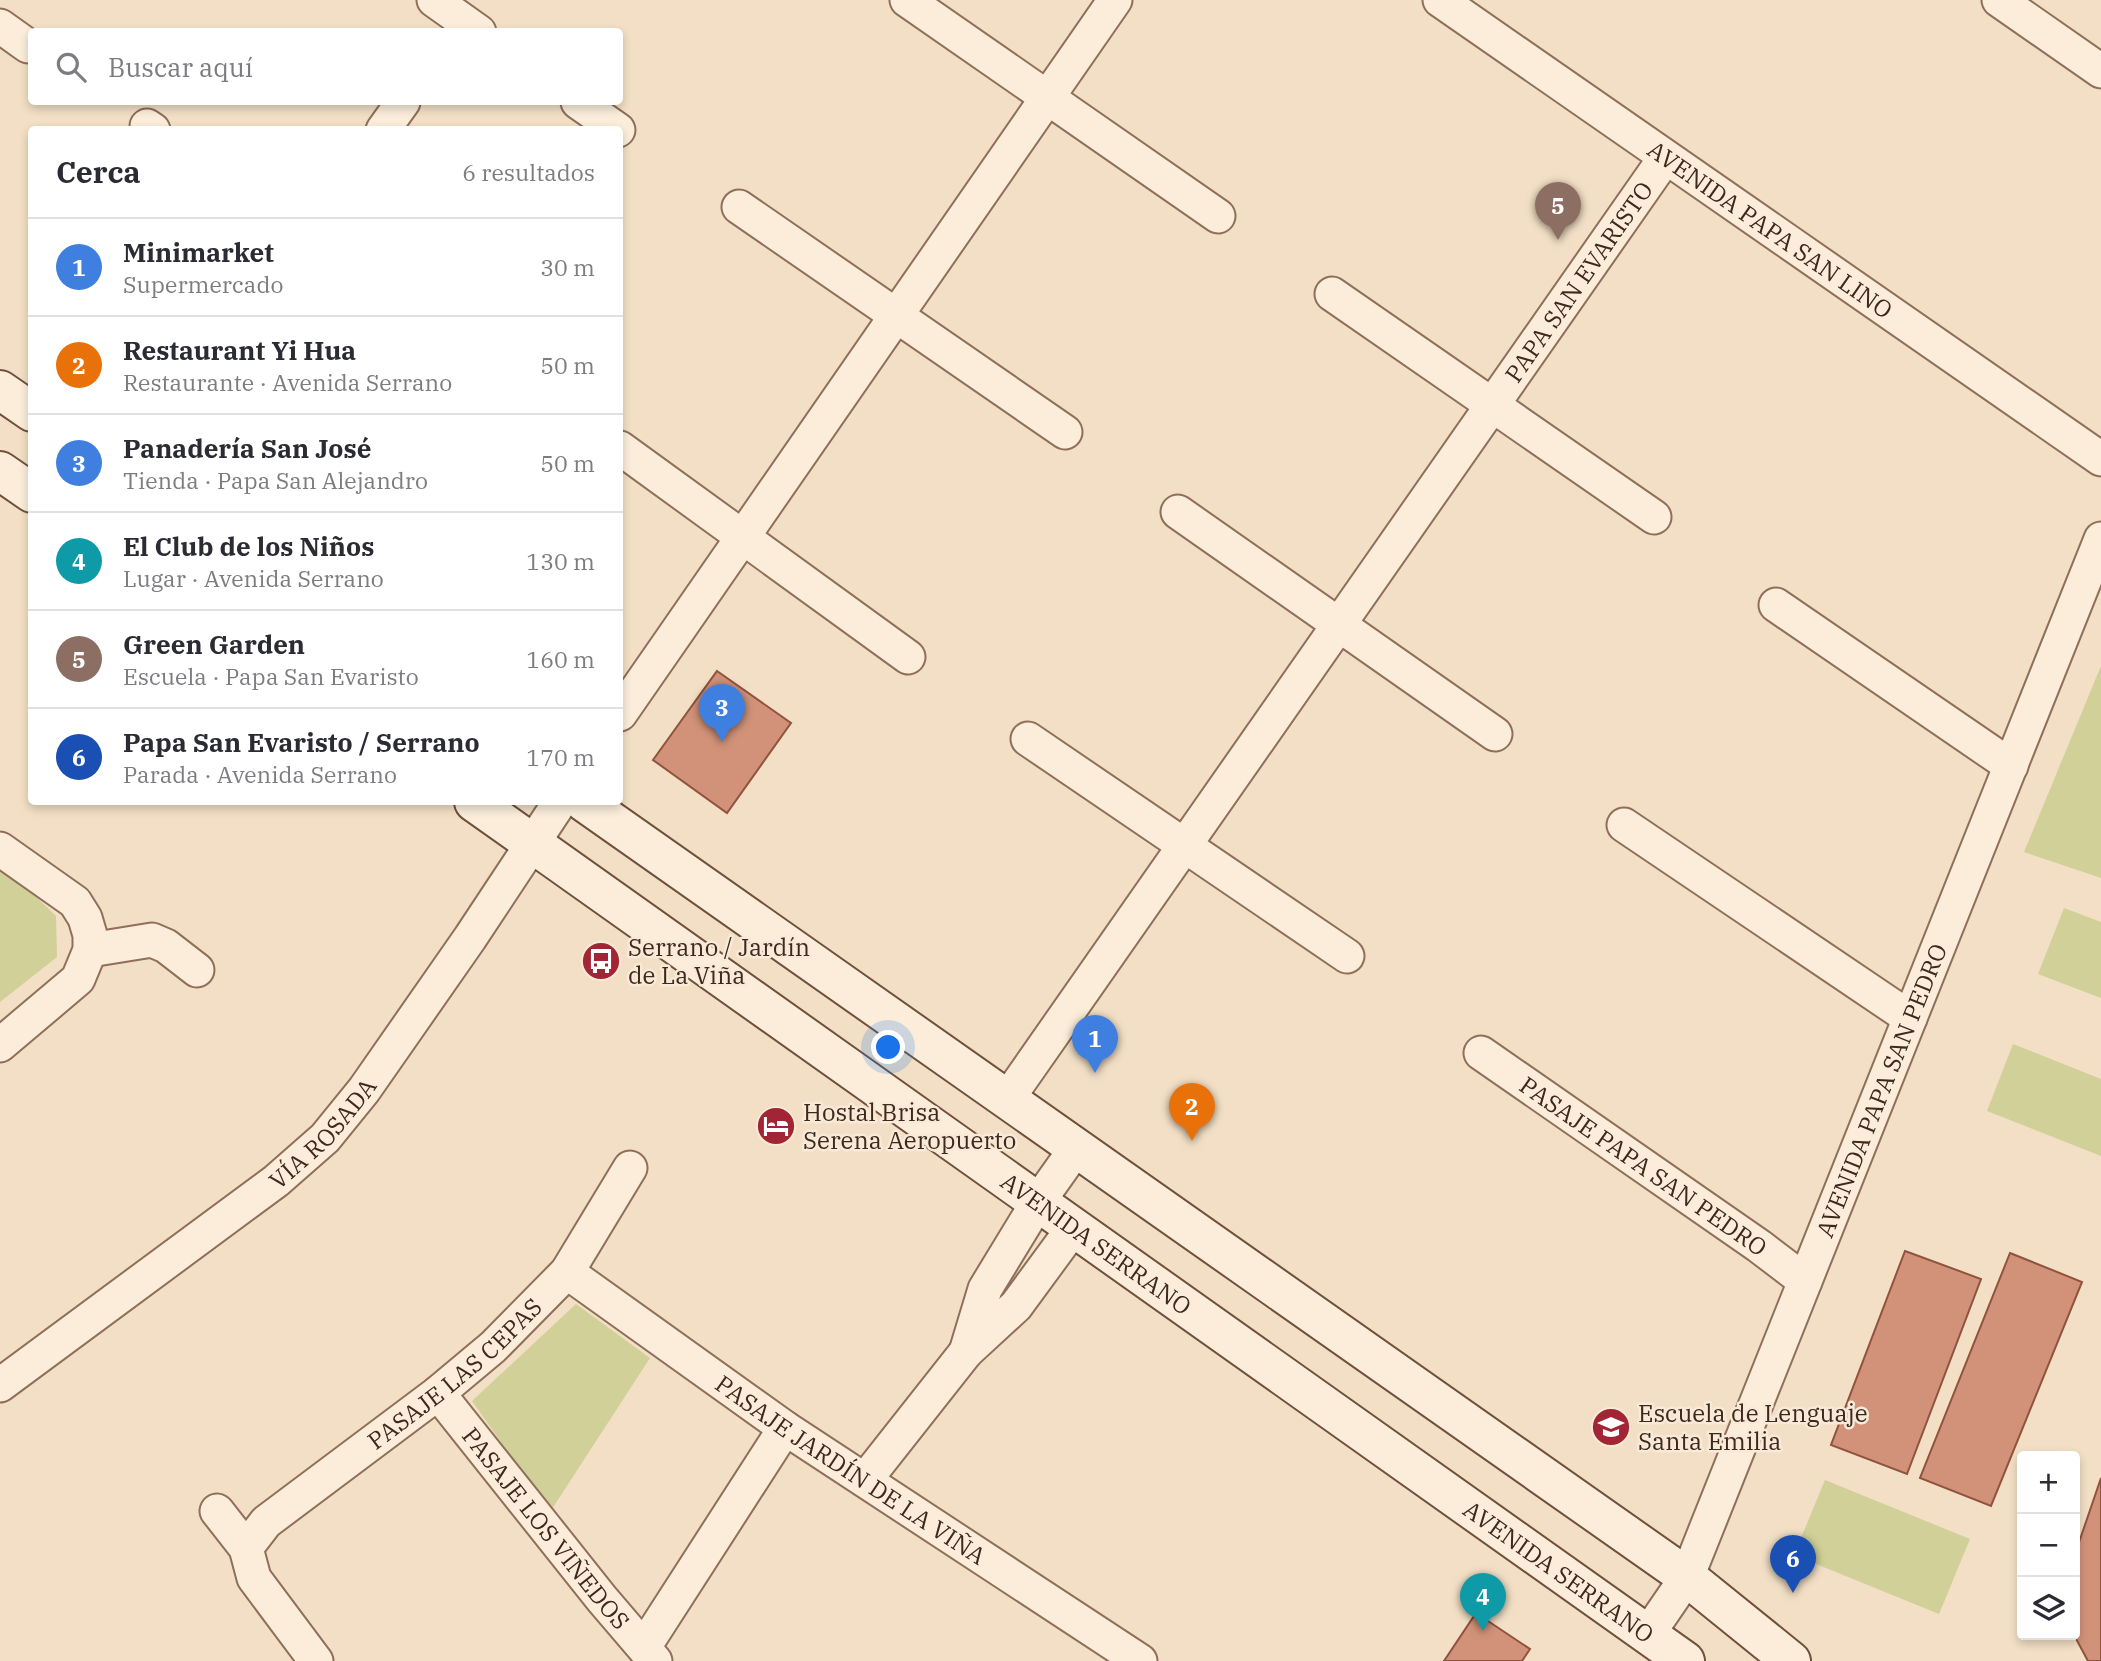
<!DOCTYPE html>
<html lang="es">
<head>
<meta charset="utf-8">
<style>
  :root { --surface:#fff; --page:#f7f7f7; --text:#2b2b33; --muted:#7c7c81; --line:#e1e1e2; --accent:#d93025 }
  body { margin:0; font-family:"IBM Plex Serif",serif; background:var(--page); color:var(--text) }
  .controls { position:absolute; right:21px; bottom:21px; display:grid; overflow:hidden; border-radius:7px; box-shadow:0 4px 10px #0003 }
  .controls button { width:63px; height:63px; display:grid; place-items:center; padding:0; border:0; border-bottom:2px solid var(--line); background:var(--surface); color:var(--text); font:35px sans-serif }
  .you { position:absolute; left:889px; top:1048px; width:24px; height:24px; margin:-18px; border:5px solid #fff; border-radius:50%; background:#1a73e8; box-shadow:0 0 0 10px #1a73e833 }
  .badge { display:grid; place-items:center; width:46px; height:46px; border-radius:50%; background:var(--accent); color:#fff; font-size:23px; font-weight:700 }
  .pin { position:absolute; translate:-50% -58px; filter:drop-shadow(0 2px 4px #0008) }
  .pin::after { content:''; position:absolute; top:37px; width:24px; height:21px; background:inherit; clip-path:polygon(0 0,100% 0,50% 100%) }
  .list { margin:0; padding:0; list-style:none }
  h2 { display:flex; justify-content:space-between; align-items:center; height:91px; margin:0; padding:0 28px; font-size:30px }
  h2 small { font-size:23px; font-weight:400; color:var(--muted) }
  .list li { display:grid; grid-template-columns:46px 1fr auto; gap:21px; align-items:center; box-sizing:border-box; height:98px; padding:0 28px; border-top:2px solid var(--line) }
  .list b { display:block; font-size:26px; white-space:nowrap }
  .list p { margin:0; font-size:23px; white-space:nowrap; color:var(--muted) }
  .list em { font-size:23px; font-style:normal; color:var(--muted) }
  .icon { flex:none; width:38px; height:38px; fill:none; stroke:currentColor; stroke-width:2; stroke-linecap:round; stroke-linejoin:round }
  .map { position:relative; flex:none; width:2101px; height:1661px; overflow:hidden }
  .search { position:absolute; background:var(--surface); box-shadow:0 4px 10px #0003; left:28px; top:28px; width:595px; height:77px; display:flex; align-items:center; gap:18px; box-sizing:border-box; padding:0 24px; border-radius:7px; color:var(--muted); font-size:26px }
  .panel { position:absolute; background:var(--surface); box-shadow:0 4px 10px #0003; left:28px; top:126px; width:595px; height:679px; border-radius:7px }
  .map>svg:first-child { display:block }
  .green { fill:#d1d098 }
  .building { fill:#d29279; stroke:#90533d; stroke-width:2 }
  .lines { fill:none; stroke-linecap:round; stroke-linejoin:round }
  .street-casing { stroke:#8f6f5a; stroke-width:37 }
  .secondary-casing { stroke:#70503d; stroke-width:42 }
  .street { stroke:#fbedda; stroke-width:33 }
  .secondary { stroke:#fbedda; stroke-width:38 }
  .labels { text-anchor:middle; dominant-baseline:central; stroke-width:5; stroke-linejoin:round; paint-order:stroke }
  .street-label { font-size:24px; fill:#3e291e; stroke:#f8ead6 }
  .poi-label { font-size:24px; fill:#3e291e; stroke:#f8ead6; text-anchor:start }
</style>
</head>
<body>
<div class="map">
<svg width="2101" height="1661" viewBox="0 0 2101 1661">
  <rect width="100%" height="100%" fill="#f2dfc5"/>
  <g class="green">
    <polygon points="2101,666 2101,878 2024,852"/>
    <polygon points="0,871 31,892 56,916 57,957 0,1002"/>
    <polygon points="2064,908 2101,922 2101,998 2038,974"/>
    <polygon points="2013,1044 2101,1079 2101,1156 1987,1111"/>
    <polygon points="576,1304 650,1358 550,1512 472,1401"/>
    <polygon points="1825,1480 1970,1539 1939,1614 1794,1555"/>
  </g>
  <g class="building">
    <polygon points="717,671 791,723 727,813 653,760"/>
    <polygon points="1905,1251 1981,1279 1907,1474 1831,1445"/>
    <polygon points="2010,1253 2082,1282 1991,1506 1920,1478"/>
    <polygon points="2101,1478 2101,1661 2088,1661 2074,1635 2075,1554"/>
    <polygon points="1476,1613 1530,1649 1522,1661 1444,1661"/>
  </g>
  <g class="lines">
    <g class="street-casing">
      <g id="street">
        <polyline points="434,0 479,32"/>
        <polyline points="907,0 1218,216"/>
        <path id="s1" d="M1440 0 2101 459"/>
        <polyline points="1999,0 2101,71"/>
        <polyline points="0,26 28,46"/>
        <polyline points="578,102 618,130"/>
        <polyline points="147,126 153,130"/>
        <polyline points="383,130 403,102"/>
        <polyline points="739,207 1065,432"/>
        <polyline points="1332,294 1654,517"/>
        <polyline points="620,448 908,657"/>
        <polyline points="1178,512 1495,734"/>
        <polyline points="1776,605 2011,766"/>
        <polyline points="620,714 1115,0"/>
        <polyline points="1028,739 1347,956"/>
        <polyline points="1624,825 1910,1018"/>
        <polyline points="0,849 75,902 85,918 90,935 90,950 78,979 0,1045"/>
        <polyline points="90,950 152,940 166,946 197,970"/>
        <path id="s2" d="M1481 1053 1759 1246 1805 1281"/>
        <path id="s3" d="M1008 1098 1665 158"/>
        <path id="s4" d="M567 1272 785 1428 1140 1661"/>
        <polyline points="966,1352 985,1289 1038,1202 1077,1147"/>
        <path id="s5" d="M0 1385 276 1181 325 1138 364 1090 470 938 560 802"/>
        <path id="s6" d="M438 1393 602 1599 655 1661"/>
        <polyline points="865,1480 966,1352 1016,1306 1074,1227"/>
        <polyline points="217,1511 246,1548 254,1578 316,1661"/>
        <path id="s7" d="M246 1548 266 1522 438 1393 493 1347 567 1272 630 1168"/>
        <path id="s8" d="M1648 1634 1687 1577 2101 539"/>
        <polyline points="644,1647 785,1428"/>
      </g>
    </g>
    <g class="secondary-casing">
      <g id="secondary">
        <polyline points="0,390 32,412"/>
        <polyline points="0,471 32,493"/>
        <path id="s9" d="M474 802 1685 1661"/>
        <polyline points="584,802 1687,1577 1791,1661"/>
      </g>
    </g>
    <use href="#street" class="street"/>
    <use href="#secondary" class="secondary"/>
  </g>
  <defs>
    <g id="bus-disc" transform="scale(2.0125)"><circle r="9.5" fill="#a22536" stroke="#f8ead6"/><path d="M-5-6H5V4H4V6H2V4H-2V6H-4V4H-5ZM-3.5-4V0h7V-4ZM-3.5 1.2v1.5H-2V1.2ZM2 1.2v1.5H3.5V1.2Z" fill="#fff"/></g>
    <g id="hotel-disc" transform="scale(2.0125)"><circle r="9.5" fill="#a22536" stroke="#f8ead6"/><path d="M-6-4.5h1.5V1H6V5H4.5V3h-9V5H-6ZM-4 0a1.8 1.8 0 1 1 3.6 0ZM.5 0V-2.5h3Q6-2.5 6 0Z" fill="#fff"/></g>
    <g id="school-disc" transform="scale(2.0125)"><circle r="9.5" fill="#a22536" stroke="#f8ead6"/><path d="M0-5L7-2L0 1L-7-2ZM-4 1L0 2.5L4 1V4Q0 6-4 4Z" fill="#fff"/></g>
  </defs>
  <g fill-rule="evenodd">
    <use href="#bus-disc" x="601" y="961"/>
    <use href="#hotel-disc" x="776" y="1126"/>
    <use href="#school-disc" x="1611" y="1427"/>
  </g>
  <g class="labels">
    <g class="street-label">
      <text stroke="none"><textPath href="#s1" startOffset="402">AVENIDA PAPA SAN LINO</textPath></text>
      <text stroke="none"><textPath href="#s3" startOffset="996">PAPA SAN EVARISTO</textPath></text>
      <text stroke="none"><textPath href="#s8" startOffset="593">AVENIDA PAPA SAN PEDRO</textPath></text>
      <text stroke="none"><textPath href="#s5" startOffset="410">VÍA ROSADA</textPath></text>
      <text stroke="none"><textPath href="#s2" startOffset="198">PASAJE PAPA SAN PEDRO</textPath></text>
      <text stroke="none"><textPath href="#s9" startOffset="763">AVENIDA SERRANO</textPath></text>
      <text stroke="none"><textPath href="#s7" startOffset="273">PASAJE LAS CEPAS</textPath></text>
      <text stroke="none"><textPath href="#s4" startOffset="346">PASAJE JARDÍN DE LA VIÑA</textPath></text>
      <text stroke="none"><textPath href="#s6" startOffset="173">PASAJE LOS VIÑEDOS</textPath></text>
      <text stroke="none"><textPath href="#s9" startOffset="1330">AVENIDA SERRANO</textPath></text>
    </g>
    <g class="poi-label">
      <text x="628" y="947">Serrano / Jardín<tspan x="628" dy="28">de La Viña</tspan></text>
      <text x="803" y="1112">Hostal Brisa<tspan x="803" dy="28">Serena Aeropuerto</tspan></text>
      <text x="1638" y="1413">Escuela de Lenguaje<tspan x="1638" dy="28">Santa Emilia</tspan></text>
    </g>
  </g>
</svg>
<div class="controls">
<button>+</button>
<button>−</button>
<button><svg class="icon" aria-label="layers" viewBox="0 0 24 24"><path d="M12 4l9 5-9 5-9-5zM3 14l9 5 9-5"/></svg></button>
</div>
<div class="you"></div>
<div class="pin badge" style="left:1095px;top:1073px;background:#3f7fe0">1</div>
<div class="pin badge" style="left:1192px;top:1141px;background:#e8710a">2</div>
<div class="pin badge" style="left:722px;top:742px;background:#3f7fe0">3</div>
<div class="pin badge" style="left:1483px;top:1631px;background:#0f9aa8">4</div>
<div class="pin badge" style="left:1558px;top:240px;background:#8d6e63">5</div>
<div class="pin badge" style="left:1793px;top:1593px;background:#1a4fb4">6</div>
<div class="search"><svg class="icon" aria-label="search" viewBox="0 0 24 24"><circle cx="10" cy="10" r="6"/><path d="M15 15l6 6"/></svg>Buscar aquí</div>
<section class="panel">
<h2>Cerca<small>6 resultados</small></h2>
<ul class="list">
<li><span class="badge" style="background:#3f7fe0">1</span><div><b>Minimarket</b><p>Supermercado</p></div><em>30 m</em></li>
<li><span class="badge" style="background:#e8710a">2</span><div><b>Restaurant Yi Hua</b><p>Restaurante · Avenida Serrano</p></div><em>50 m</em></li>
<li><span class="badge" style="background:#3f7fe0">3</span><div><b>Panadería San José</b><p>Tienda · Papa San Alejandro</p></div><em>50 m</em></li>
<li><span class="badge" style="background:#0f9aa8">4</span><div><b>El Club de los Niños</b><p>Lugar · Avenida Serrano</p></div><em>130 m</em></li>
<li><span class="badge" style="background:#8d6e63">5</span><div><b>Green Garden</b><p>Escuela · Papa San Evaristo</p></div><em>160 m</em></li>
<li><span class="badge" style="background:#1a4fb4">6</span><div><b>Papa San Evaristo / Serrano</b><p>Parada · Avenida Serrano</p></div><em>170 m</em></li>
</ul>
</section>
</div>
</body>
</html>
